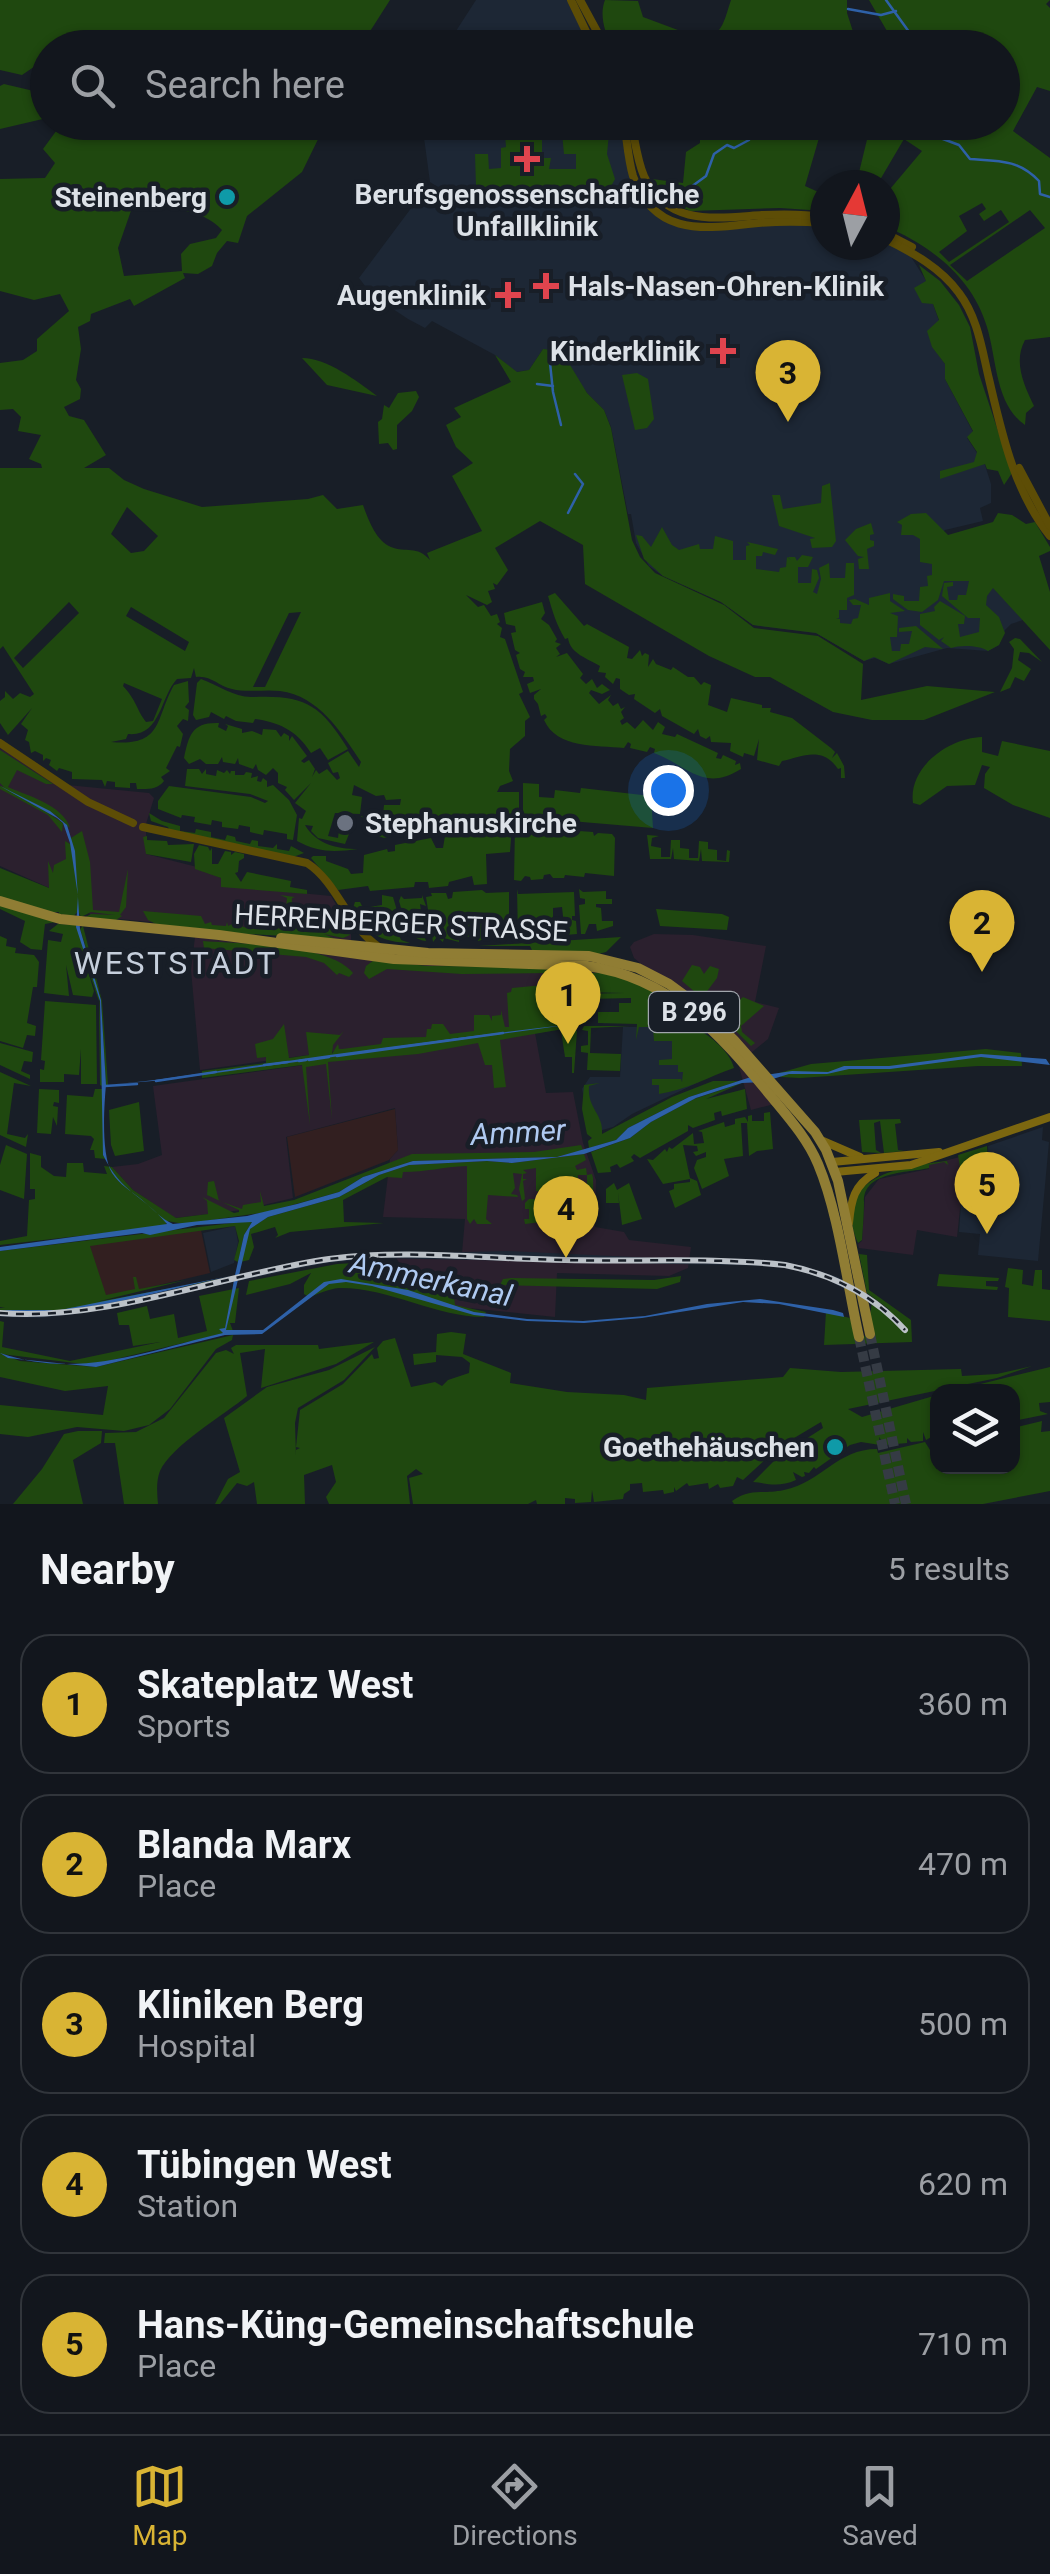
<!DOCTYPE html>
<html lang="en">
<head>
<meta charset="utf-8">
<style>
  :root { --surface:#12161d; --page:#1f232a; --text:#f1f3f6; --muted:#9c9fa4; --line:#31353b; --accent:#d9b434 }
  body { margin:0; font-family:Roboto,sans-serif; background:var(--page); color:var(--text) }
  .controls { position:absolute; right:30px; bottom:30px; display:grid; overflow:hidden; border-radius:20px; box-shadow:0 2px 8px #0004 }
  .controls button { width:90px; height:90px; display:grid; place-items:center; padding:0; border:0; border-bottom:2px solid var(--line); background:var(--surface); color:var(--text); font:50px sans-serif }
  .compass { position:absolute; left:810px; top:170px; width:90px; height:90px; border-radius:50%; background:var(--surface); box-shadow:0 2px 8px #0004; rotate:7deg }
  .you { position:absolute; left:668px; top:790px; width:35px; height:35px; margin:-25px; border:8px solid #fff; border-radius:50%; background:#1a73e8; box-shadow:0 0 0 15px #1a73e833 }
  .badge { display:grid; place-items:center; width:65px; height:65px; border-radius:50%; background:var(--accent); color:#111; font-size:32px; font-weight:700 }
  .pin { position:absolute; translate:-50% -82px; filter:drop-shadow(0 2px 5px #0008) }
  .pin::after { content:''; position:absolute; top:52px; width:35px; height:30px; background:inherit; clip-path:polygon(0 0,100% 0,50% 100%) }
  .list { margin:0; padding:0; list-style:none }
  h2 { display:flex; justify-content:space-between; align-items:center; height:130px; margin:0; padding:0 40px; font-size:42px }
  h2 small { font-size:32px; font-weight:400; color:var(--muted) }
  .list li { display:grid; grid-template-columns:65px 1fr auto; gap:30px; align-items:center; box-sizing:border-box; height:140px; margin:0 20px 20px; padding:0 20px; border:2px solid var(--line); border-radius:30px }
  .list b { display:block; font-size:38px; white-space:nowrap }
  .list p { margin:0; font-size:32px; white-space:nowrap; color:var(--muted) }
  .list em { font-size:32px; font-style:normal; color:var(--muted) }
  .icon { flex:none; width:55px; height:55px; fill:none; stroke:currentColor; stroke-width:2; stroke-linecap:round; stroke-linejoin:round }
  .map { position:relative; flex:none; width:1050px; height:1504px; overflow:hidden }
  .search { position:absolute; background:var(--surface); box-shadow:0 2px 8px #0004; left:30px; right:30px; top:30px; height:110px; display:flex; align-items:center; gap:25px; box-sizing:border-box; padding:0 35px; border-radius:55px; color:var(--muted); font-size:38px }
  .sheet { height:930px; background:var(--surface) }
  nav { display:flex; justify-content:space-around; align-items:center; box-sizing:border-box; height:140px; border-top:2px solid var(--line); background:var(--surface); font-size:28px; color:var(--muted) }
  nav a { display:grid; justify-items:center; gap:5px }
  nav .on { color:var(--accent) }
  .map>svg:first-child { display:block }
  .commercial { fill:#2b202e }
  .industrial { fill:#321f20 }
  .built { fill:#1d2735 }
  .green { fill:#1f480f; fill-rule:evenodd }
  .water { fill:#2e61a8 }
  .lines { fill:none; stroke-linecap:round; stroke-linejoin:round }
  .stream { stroke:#2e61a8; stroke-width:2.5 }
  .primary-tunnel { stroke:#353b44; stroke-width:10; stroke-dasharray:10 5; stroke-linecap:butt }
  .tertiary { stroke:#5d4d06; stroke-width:8 }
  .secondary { stroke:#7c6710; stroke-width:8 }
  .primary { stroke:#907d34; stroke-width:10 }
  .rail-casing { stroke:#bbc1c7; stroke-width:6 }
  .rail { stroke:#181e27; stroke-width:2.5; stroke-dasharray:8; stroke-linecap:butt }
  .health-dot { fill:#e0444e; stroke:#181e27; stroke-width:4 }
  .culture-dot { fill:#0f9aa8; stroke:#181e27; stroke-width:4 }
  .worship-dot { fill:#6b7280; stroke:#181e27; stroke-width:4 }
  .labels { text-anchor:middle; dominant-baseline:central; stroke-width:9; stroke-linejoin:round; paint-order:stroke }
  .shield { fill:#181e27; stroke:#a1a6ad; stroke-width:2.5 }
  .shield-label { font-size:25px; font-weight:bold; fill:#dce1e7 }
  .poi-label { font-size:28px; font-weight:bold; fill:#dce1e7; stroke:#181e27; text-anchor:end }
  .street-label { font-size:28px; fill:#dce1e7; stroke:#181e27 }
  .water-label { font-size:30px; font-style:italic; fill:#afcaf1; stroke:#181e27 }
  .quarter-label { font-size:32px; letter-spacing:2.5px; fill:#c6cfdc; stroke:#181e27 }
</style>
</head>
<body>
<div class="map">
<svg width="1050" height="1504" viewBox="0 0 1050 1504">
  <rect width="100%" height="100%" fill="#181e27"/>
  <g class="commercial">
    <polygon points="0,747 57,784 149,793 154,798 146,824 146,854 197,867 240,887 331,896 351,930 351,942 90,916 88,905 0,866"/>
    <polygon points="654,934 693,935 766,946 755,1002 779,1008 768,1039 740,1062 774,1104 751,1110 738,1063 744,1048 634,958 630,947 634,942"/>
    <polygon points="195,937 351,958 566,969 568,1019 200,1070 191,970"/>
    <polygon points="535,1033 546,1093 573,1092 583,1143 596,1180 595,1227 624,1232 629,1240 691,1247 688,1268 669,1276 557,1273 555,1317 459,1307 408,1289 404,1271 394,1254 462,1253 465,1219 383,1217 390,1159 398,1150 395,1108 286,1137 293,1198 242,1210 175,1218 133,1190 112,1167 138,1164 162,1155 153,1086"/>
    <polygon points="960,1157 962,1191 957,1237 917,1230 913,1255 859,1248 858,1244 862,1241 865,1197 879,1179 929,1169 928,1165"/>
  </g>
  <g class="industrial">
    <polygon points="395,1109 398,1150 389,1160 295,1197 287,1137"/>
    <polygon points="201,1230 210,1273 104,1298 89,1243"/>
  </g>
  <g class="built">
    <polygon points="476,0 567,0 590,47 445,48"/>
    <polygon points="422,123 620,123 636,199 630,205 648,203 660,213 691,227 825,222 825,245 885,245 885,239 906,249 927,282 915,288 933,304 939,321 932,346 945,364 945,379 973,432 967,438 985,465 991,484 991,503 980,508 983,521 945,530 927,550 989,570 1029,618 1011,624 1005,630 999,645 988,651 947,648 889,664 875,658 864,661 816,633 753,625 721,602 663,576 649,566 636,543 631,514 628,514 611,427 604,410 587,393 558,352 543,349 529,370 516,372 495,355 432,321 425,328 408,319 372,295 359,278 412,207 436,186 430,182"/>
    <polygon points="623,1027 654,1027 654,1040 672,1041 699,1082 632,1114 613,1127 592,1133 582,1089 590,1077 620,1077"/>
    <polygon points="1043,1127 1042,1140 1049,1142 1038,1261 978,1255 980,1234 959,1232 962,1189 984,1191 989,1178 988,1146"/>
    <polygon points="235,1226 238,1242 234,1263 211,1272 203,1233"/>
    <polygon points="508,1251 799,1265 838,1277 891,1311 882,1310 819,1275 775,1266 374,1258 321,1264 76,1314 39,1318 0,1317 0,1312 41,1313 99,1305 341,1255"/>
  </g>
  <g class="green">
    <polygon points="0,0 390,0 360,47 48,48 47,58 22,75 0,70"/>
    <path d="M605 0 638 1 643 17 702 39C723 37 725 17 731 0H847V13L858 47H612C605 33 599 15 605 0Z"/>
    <path d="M869 0H1050L1046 4 1050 8V91L1037 87 1013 131 1050 158V337L1025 340C1013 362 1024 385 1034 406L1026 413 1025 425C995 404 997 360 987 327 972 277 931 246 885 226V195L922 151 904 139 877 185H856L871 123 1002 122V48L977 47 969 40 957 47H875V41L891 38ZM982 203 986 209 979 214 984 221 1001 210 1009 222 949 262 939 252 967 231 959 216ZM1030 210 1045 228 967 281 950 265Z"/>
    <polygon points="4,84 38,92 47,88 47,118 0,129 0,86"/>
    <path d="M62 123H326L302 172 247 216 238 243 227 241 217 253 212 266 198 274 183 273 185 278 134 306 130 299 91 314 90 321 78 327 81 349 76 380 81 389 80 399 64 407 69 416 84 420 106 455 84 468H109L124 480 144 489 202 507 308 499 323 495 337 509 363 505C368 519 376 541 391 547 406 553 417 545 430 560L427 553 482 531 452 476 473 463 456 447 446 425 461 417 454 408 511 382 495 355 517 372 529 370 543 349 553 350 567 360 587 393 604 410 611 428 632 540 640 557 655 573 724 605 754 628 818 636 863 664 861 700 927 686 995 692 924 720H872L833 712 770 677H755L709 656 585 584 583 545 540 521 495 548 508 570 497 585 493 583 495 589 488 591 492 602 487 605 466 595 478 607 484 605 491 616 497 614 500 622 497 624 502 628 500 637 505 639 523 692 519 694 530 717 525 721V736L510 749 509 771 513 781 500 786 497 792H519V816L497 818 484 823H457L456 826 410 833 408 828 394 829 391 836 384 838 378 836 381 820 375 819 370 827 361 816 383 815 384 805H400L401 799 386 800 384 795 376 796 354 785 352 795 362 797 360 814 335 813 328 836 338 838 339 830 351 829 345 844 318 838 311 831 313 826 305 825C316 844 337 849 358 849 335 852 319 853 297 841L299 818 302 819 306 811 295 803 311 783 294 800 285 790 287 787 278 783V773L273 768 266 775 258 770 256 764 253 769 239 764 238 758 235 764 223 762 222 757 218 764H206L200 759 189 764 184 758C189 735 192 722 219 723L218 727 226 731 228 726 225 724 242 729V733L252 731 262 735 263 729 276 730 281 737 284 733 289 736V741L292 736 307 756 301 761 304 763 309 760 315 769 312 777 316 770 319 774 327 769 337 780 340 778 338 772 333 773 328 763 348 751 359 767 361 762C341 732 319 696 280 691 264 689 247 693 232 689 218 686 211 675 196 677L194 668 191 678 177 679C160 697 161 737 128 734L126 739 111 742C164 747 155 718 174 685L188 681 189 702 185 707 189 710 188 721 183 719 177 726 183 734 180 747 177 746 166 768 170 771 161 777 164 781C157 790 148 789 137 789L136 783H130V788L115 787V782L107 781 105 787 102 780 72 779V772L59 768 57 771 49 765 51 760 46 758 43 761V755L35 751 31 753 29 742 25 740 28 730 21 724 32 708 8 735 0 723V701L5 697V691L13 699 20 693 30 697 34 694 3 646 0 649V468H42L41 464 29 459 41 435 18 431 21 417 13 409 0 410V363L23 360 37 351V339L69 311 60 294 34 300 0 291V179L45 178 55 163 43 149ZM133 205C162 208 202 207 222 230L216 238 190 244 181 254 182 271 124 276 118 248ZM127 507 158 536 144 551 131 553 111 534ZM69 602 79 613 23 668 14 658ZM131 607 189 642 185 651 126 616ZM301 612 265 687H253L289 613ZM124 683 162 699 153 721 146 722C136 709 137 701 123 686Z"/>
    <path d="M589 123H610L607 154 615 179C597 218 541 200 508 193V187L503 186 502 192 476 186 475 154H488L489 169 501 168V148L506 147 505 135H542V158H551L549 169H576V154H564L562 133 589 132Z"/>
    <polygon points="635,123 839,123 821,131 805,186 825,195 825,211 780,208 690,211 670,201 652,179 683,183 686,152 700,143 700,125 638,134"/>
    <polygon points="919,265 940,281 959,305 970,327 979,374 1012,473 1004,485 998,471 987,469 985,464 940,479 940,471 974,462 977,452 967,437 973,431 945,379 945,364 932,347 927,331 939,320 933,304 922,303 914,288 926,281"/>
    <path d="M302 358C327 358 357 381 377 396L327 385Z"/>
    <polygon points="637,373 648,379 654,419 647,428 635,430 622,375"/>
    <polygon points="416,391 419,397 412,411 397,425 397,449 393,450 388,443 379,444 378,422 382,419 384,405 389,408 398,393"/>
    <polygon points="830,483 836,541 832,547 812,548 810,539 815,538 779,526 772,495 780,495 783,509 821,503 822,486"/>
    <path d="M926 513 948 535 993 522 998 513 1012 515 1026 524 1035 522 1050 547V551L1039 556 1050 592V650L993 588 987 596 986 605 999 617 1005 633 999 645 988 651C979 645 960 645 951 648L941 641 944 637 939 640 920 625V614L935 611 934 607 940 601 965 616 964 624H958L960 637 979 632 980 618H968L942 596 944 583 953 582V586L947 587 949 600H957L958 595H966L969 581H944L938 600 922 612 908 610 893 599V594L904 596V601H919L920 587 928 586 927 576 932 575V564L920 562V539L913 535H901L902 525 897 522 911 514Z"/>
    <polygon points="871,523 874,534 870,535 870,540 874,541 874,546 867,549 869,569 859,569 858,559 864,557 858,556 845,540 856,529"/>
    <polygon points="662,527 672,545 679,550 699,544 700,549 713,549 715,536 733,541 733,560 746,560 746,546 750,545 747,542 778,549 775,555 763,552 762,556 756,556 756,569 779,572 780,568 786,567 787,557 791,560 788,557 795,557 797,561 802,555 813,557 808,567 798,567 798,583 811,583 812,569 817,570 819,578 813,592 817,594 821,579 819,568 829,563 830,578 845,578 846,563 854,563 854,595 847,598 847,610 839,610 839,618 836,619 840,619 840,623 851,624 853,619 858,618 861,605 853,605 849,600 855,599 869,605 869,598 890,593 890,601 905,611 890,613 898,616 897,637 890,637 892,651 900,651 901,644 909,644 912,631 899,632 899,628 916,626 943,649 925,647 889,664 874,657 864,661 816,633 753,625 721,602 663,576 644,559 636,535 642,536 651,547"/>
    <path d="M555 593 584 626 587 624 629 647 627 658 632 659 640 650 642 656 645 653 649 655 648 667 653 659 656 664 671 670 673 667 688 677H694L701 685 704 682 711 685 708 705 727 712 731 698 762 705V708H771L770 712 792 718 831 748 835 752 832 758 837 753 844 766 845 778H841V768L838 769C822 745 801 757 782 761L779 766 757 760 759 739 754 756 744 753 743 757 730 751 731 743 711 742 710 736 706 739 700 736 698 729 694 734 662 716 660 709 655 713 634 699 635 694 629 695 620 689V679L616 678 613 684 605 677 606 673 598 672 600 666C589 659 570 654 568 638L565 639C556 624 553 613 548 596Z"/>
    <path d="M542 602 545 613 541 619 549 625 557 639 555 642 561 644 556 648 560 654 556 657 567 653 583 674 580 678 586 684 592 679 597 688 602 684 610 690 602 694 591 690 589 693 599 704 611 695 608 700 613 706 618 703 621 709 625 707 621 712 624 718 620 721 622 725 627 722 635 729 643 720 653 730 658 722 665 727 662 734 675 737 677 734 718 753 716 758 721 759 723 755 736 761 735 765 740 763 741 769C703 793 687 765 654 753L655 749 650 747 647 752 630 748 631 744 628 742 624 748C596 745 557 749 544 720L547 717 545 714 541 716 538 704 534 699V695L541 689 530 693 527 684 534 681 533 677H523L525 672 520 669 516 655 520 653 515 650 511 633 516 632 515 626 506 624 504 613Z"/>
    <polygon points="1015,638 1020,639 1042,662 1029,653 1020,652 1018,660 1031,669 1024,681 1015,677 1010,688 1000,692 1012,668 1014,649 1009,642"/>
    <path d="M201 679C218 685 235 698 253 697 303 695 320 703 348 749L328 760 320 748 311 753C296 729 277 722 255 719L253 723 236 721 226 716 224 719 211 712 209 717 196 720 193 715 197 683Z"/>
    <path d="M982 737V752L998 756 1002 741 1050 751V818L1013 805 984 788 985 774 990 767 982 765 975 785 947 786 920 805 913 803C908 767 949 738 982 737Z"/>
    <path d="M0 750 53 784H46L17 770 8 787C28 796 63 805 70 828L56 815 34 804 63 823 62 832 48 815 0 789V786L4 787 0 783Z"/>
    <polygon points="187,769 199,769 202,774 206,769 206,774 216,776 217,770 224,773 227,770 230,774 231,771 235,771 235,775 244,775 246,772 252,773 251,778 258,776 257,781 261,782 263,778 267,781 267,787 273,785 289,800 297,815 293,840 287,839 287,834 264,830 263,835 250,832 250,827 239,825 238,829 222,827 222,822 212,820 211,825 194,822 195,817 182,815 181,818 158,809 158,801 169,786 251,797 265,803 268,801 250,794 185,786"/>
    <polygon points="523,783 539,784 539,797 554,798 555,790 580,793 581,788 651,796 653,828 523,817"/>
    <polygon points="149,813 162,821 180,826 180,831 195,833 196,829 211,832 211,837 225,840 227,835 235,837 236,841 250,844 252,840 258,841 258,846 273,848 277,844 277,849 289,851 291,846 304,853 293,857 170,831 168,827 151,821"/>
    <polygon points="536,825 537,830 542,826 555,828 556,832 560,832 560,828 575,830 577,835 579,831 593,832 594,836 598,833 612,834 615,838 614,876 585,873 584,877 565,875 564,878 553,878 550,874 544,875 543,879 531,880 530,877 525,876 521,881 514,880 515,826"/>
    <polygon points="512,826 510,852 486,854 487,884 474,885 472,876 449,882 448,886 429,888 428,882 415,882 414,887 370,891 368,886 338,890 311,858 313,856 326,856 326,861 348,869 351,874 363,873 364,855 387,849 388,852 395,851 395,845 431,838 436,848 443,848 445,836 488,830 489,834 501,834 502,828"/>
    <polygon points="82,831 90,862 93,910 119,912 128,869 126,907 120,915 122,916 116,920 82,919 91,914 115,915 91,912 81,917 78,911 74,916 59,914 59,912 48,912 0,897 0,868 49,888 48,861 53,873 54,865 66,859 65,841 70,844 71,838"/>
    <polygon points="647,835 659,836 652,838 651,846 661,848 661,857 670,857 671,840 680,840 680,848 689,849 689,858 698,858 699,841 708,842 708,849 717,850 717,860 726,861 727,850 730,851 729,862 702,861 701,849 699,861 674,859 673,848 671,859 650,859"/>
    <polygon points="147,836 147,840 167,841 168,845 194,844 191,862 146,854 143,837"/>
    <polygon points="199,845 208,847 210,851 212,848 212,864 218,864 225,851 231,852 231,855 235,852 244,854 244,858 239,861 238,872 235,873 241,882 247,872 291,881 290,887 307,890 307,894 221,887 221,878 195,869 194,854"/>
    <polygon points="517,889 518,894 574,892 575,916 572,916 572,920 576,921 577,934 565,935 562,907 553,908 553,918 559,924 554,925 554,934 533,932 532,934 518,937"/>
    <polygon points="579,889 583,892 606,891 606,899 612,899 612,904 596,904 596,907 601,908 602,921 613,921 613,926 597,931 596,924 589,924 585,934 581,934 579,905 585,904 585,899 580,898"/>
    <polygon points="482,890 486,893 509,892 509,937 495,936 478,941 477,937 459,937 459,942 444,938 443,942 437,937 433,942 426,897 432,896 431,893 446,893 448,899 452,898 453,892"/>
    <polygon points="280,895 295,897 292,898 291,919 306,921 311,910 341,913 350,935 343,938 324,934 336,939 214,932 156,924 148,920 143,911 201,916 205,924 211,922 212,925 226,926 227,922 228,926 234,923 236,926 242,924 243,927 262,929 264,926 270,929 272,926 284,930 285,924 282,920 285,920 286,912 282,911 286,910 287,898"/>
    <path d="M382 895 393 897 398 914 392 916 401 940 410 943C382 942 367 934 352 911L355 902H360L363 908 382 905Z"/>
    <path d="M422 895 426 906 420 904 421 911H427L428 926 422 928 426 941C406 939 404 917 399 901L401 896 404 899 422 898Z"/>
    <polygon points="0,905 56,922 45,924 42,950 31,949 20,942 25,921 0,909"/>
    <polygon points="656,909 722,914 729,917 727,930 660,926"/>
    <polygon points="58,924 76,925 91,964 80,929 83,926 102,1001 108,1085 106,1085 101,1001 99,990 102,1086 100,1085 99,1001 85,961 94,991 92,997 73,995 66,965 69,996 44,993 48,940 61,942 63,934 49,931"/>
    <polygon points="0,936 7,939 6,946 16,948 15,953 34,955 39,962 37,987 33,987 27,1023 36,1026 35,1036 27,1035 23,1048 0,1041"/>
    <polygon points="621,937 606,952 598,954 532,950 530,946 479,946"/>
    <path d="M203 941C240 944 331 944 353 973L349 977 339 973 337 975 324 963 306 957 204 948Z"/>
    <polygon points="374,960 427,966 561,967 579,970 573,973 566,970 565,982 554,982 553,973 462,974 387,969 369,979 364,973 366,966"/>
    <polygon points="692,965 700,967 704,974 710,966 719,969 717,978 702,998 682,981"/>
    <path d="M580 973H611L662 993 702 1028 690 1026C707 1032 730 1051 734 1068 708 1077 686 1090 659 1094V1085H652V1079H681L682 1082 683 1072H678V1065H659V1060L672 1059V1041H654L653 1027H639L636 1040 637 1024 598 1023V1012H619V1003H631V998L587 999 586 1023 581 1021 580 994 624 993 583 992Z"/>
    <polygon points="565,983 579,1014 577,1024 568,1025 577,1031 574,1073 572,1073 572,1057 565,1057 561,1031 571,1030 569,1028 500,1040 506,1087 494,1088 492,1065 485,1065 478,1043 418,1054 328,1062 332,1120 326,1064 306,1067 310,1125 302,1065 202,1078 202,1071 266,1063 266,1057 257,1058 255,1044 273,1039 284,1024 289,1058 309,1055 306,1032 340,1035 344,1031 333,1045 332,1054 338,1044 339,1049 342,1049 381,1044 383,1038 426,1037 427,1029 431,1029 432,1024 443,1024 450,1034 474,1031 474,1015 489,1015 492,1021 492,1016 501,1015 501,1010 505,1027 509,1027 507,993 511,992 512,988"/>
    <polygon points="743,997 764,1006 741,1026 742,1032 755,1043 751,1046 706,1001 711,1000 709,1003 722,1016"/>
    <polygon points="45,1001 96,1005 97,1084 81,1084 81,1049 79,1075 64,1074 64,1082 40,1082 40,1069 44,1070 45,1061 41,1060"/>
    <polygon points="584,1026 630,1026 591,1028 590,1053 621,1054 620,1071 587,1070 588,1053 581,1052 581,1046 588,1045 588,1031 582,1030"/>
    <polygon points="0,1043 33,1052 32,1062 24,1061 21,1071 30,1075 30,1079 0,1065"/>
    <polygon points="986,1049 1021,1053 1022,1066 978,1066 800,1078 781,1077 779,1073 811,1064"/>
    <polygon points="0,1072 31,1086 14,1083 7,1134 25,1138 28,1134 26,1147 0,1135"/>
    <path d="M713 1081H739L689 1097 628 1128 616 1140 589 1148 588 1141 592 1138 587 1134 582 1109 584 1085 600 1083 589 1086C587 1109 604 1114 602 1134L672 1097Z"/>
    <polygon points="742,1083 706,1099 745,1089 747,1109 722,1116 721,1111 714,1113 715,1120 693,1128 688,1125 688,1131 640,1158 634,1154 631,1157 634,1161 620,1168 617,1164 610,1167 611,1172 598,1173 591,1152 630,1138 651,1122 694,1099"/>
    <polygon points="39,1089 59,1090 59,1103 54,1102 53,1106 58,1107 57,1126 53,1117 51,1134 37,1133"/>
    <polygon points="95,1089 103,1089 103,1155 106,1159 95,1158 94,1150 90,1150 94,1139 91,1136 65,1134 67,1095 93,1097"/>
    <polygon points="139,1102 144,1151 115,1156 111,1145 109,1110"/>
    <polygon points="770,1112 773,1149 757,1151 749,1156 747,1123 741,1123 743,1156 724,1159 729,1176 702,1189 694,1168 697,1160 706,1157 706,1152 696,1156 693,1152 698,1151 697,1146 683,1145 690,1178 697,1181 701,1195 675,1208 669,1191 674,1189 674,1184 690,1182 690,1179 663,1184 647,1159 653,1160 665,1149 667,1152 669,1147 672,1149 693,1133 694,1144 704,1143 702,1132 698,1131 724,1122 725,1127 735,1124 735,1119 745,1117 748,1122 748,1116 752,1115 752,1121 764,1121 764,1113"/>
    <polygon points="900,1119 901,1123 895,1124 898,1150 904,1151 884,1153 880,1121 874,1123 876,1150 881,1153 862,1152 859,1120"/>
    <polygon points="6,1145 27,1154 24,1199 0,1190 0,1165"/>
    <polygon points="581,1145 583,1150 557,1157 413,1161 363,1177 339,1192 267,1212 184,1224 167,1221 165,1226 0,1245 0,1241 27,1236 29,1200 35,1199 35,1189 30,1189 30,1153 41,1156 41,1167 54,1176 66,1177 67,1163 83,1163 84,1172 107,1174 104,1166 112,1167 133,1190 176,1218 208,1214 207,1201 202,1197 234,1213 239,1212 239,1210 207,1195 208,1182 214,1181 219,1201 242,1209 243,1205 261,1202 260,1191 264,1206 294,1200 412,1154 534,1152"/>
    <polygon points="987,1146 989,1178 984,1191 957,1191 961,1175 958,1155"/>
    <path d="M584 1154 586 1160 575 1166 577 1170 586 1168 587 1175 592 1174 593 1178 594 1218 590 1226 577 1222V1219H587V1175H578L577 1204 542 1203V1220L548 1221V1225L541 1222 525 1224 524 1219H529V1209H525V1203L529 1199H543L544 1192 536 1191V1168L523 1170 527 1173 523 1174V1179H527L523 1181 525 1199 522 1201 519 1189 522 1174 513 1173 515 1188 511 1194 517 1195 518 1197 488 1195 486 1219 492 1224H477L474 1219 470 1224 467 1219V1166C442 1167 427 1172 403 1172L402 1178 387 1177 343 1200 344 1222 384 1223 290 1232 275 1238 278 1235 275 1227 251 1234 254 1247 249 1260 240 1262 248 1230 268 1217 339 1197 379 1175 409 1165 487 1161 512 1163Z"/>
    <path d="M947 1161 948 1165 944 1162 929 1165V1168C908 1173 863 1171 864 1202 864 1212 863 1227 862 1240L858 1243C830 1176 902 1166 947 1161Z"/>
    <polygon points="614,1183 617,1190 629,1183 642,1219 622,1225 618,1192 619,1203 606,1203 606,1189"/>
    <polygon points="249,1221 252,1222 244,1235 238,1262 234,1260 239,1241 235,1226 90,1246 106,1295 135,1289 133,1277 136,1277 139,1289 186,1280 96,1302 241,1275 64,1311 0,1312 0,1308 5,1308 0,1307 0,1251"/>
    <polygon points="859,1254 867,1255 869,1290 911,1320 912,1342 824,1345 826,1312 850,1318 855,1338 867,1336 872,1302 882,1310 890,1310 867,1293"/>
    <path d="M392 1261 405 1277 434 1285 454 1297 455 1305 486 1312 484 1317C435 1317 388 1287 339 1288 328 1289 319 1294 309 1297L304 1294V1285L311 1273 290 1284 246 1295 249 1281 337 1264Z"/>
    <polygon points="1008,1268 1023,1270 1022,1284 1033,1286 1035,1270 1042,1270 1042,1289 1050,1290 1050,1321 1008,1317 1009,1288 1005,1287"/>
    <polygon points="939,1274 999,1278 998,1281 986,1281 986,1286 998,1287 997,1290 937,1286"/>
    <polygon points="681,1276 680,1282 657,1289 500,1285 503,1279 511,1278 654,1280"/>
    <polygon points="239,1288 235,1323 230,1323 233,1331 91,1365 1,1354 20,1361 96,1367 233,1335 232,1340 216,1349 170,1409 149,1425 124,1431 77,1427 28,1437 0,1434 0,1405 103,1415 108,1386 65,1391 0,1377 0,1321 4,1322 2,1347 70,1361 160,1342 133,1346 129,1325 119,1325 117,1313 147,1306 150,1319 174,1314 178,1338 207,1331 199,1296"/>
    <path d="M451 1332 466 1334 463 1354 511 1373 510 1383 567 1392 624 1395 646 1400 647 1388 783 1377 790 1368 841 1372 961 1369 962 1376 997 1374 1032 1366 997 1378 848 1409 862 1417 937 1395V1434L926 1440 923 1432V1441L911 1442 907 1438V1443L885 1445 879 1437 880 1445 861 1442 850 1445 816 1469 814 1467 809 1473 804 1472 805 1476 802 1477 793 1472 796 1480C778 1488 766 1483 753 1482L779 1456 823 1428 821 1422 779 1447 743 1480 737 1477 733 1486 720 1488 718 1484 709 1489 708 1483 689 1486 687 1483 676 1491 674 1487V1492L664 1494 663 1490 643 1492 642 1483 630 1484V1490L624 1494 623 1499 594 1502 592 1490 591 1502 575 1503V1499L565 1498V1504H537L536 1500 528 1504H413L409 1478 423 1474 416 1469 407 1476 410 1504H329L326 1497 336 1482 332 1465 304 1475 305 1504H257L254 1482 247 1486 237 1483 220 1504H215L228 1479 240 1472 224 1418 267 1387 329 1370 375 1347 344 1380 298 1408 295 1423 296 1456V1450L300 1448 296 1447 300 1410 343 1384 372 1354 374 1359 379 1358 377 1348 383 1341 395 1338 411 1387 435 1382 442 1386 448 1380 469 1373 470 1363 462 1357 436 1355V1362L414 1365 413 1354 436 1352 437 1334Z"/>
    <path d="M374 1342 336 1364 261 1388 265 1349 240 1353 247 1396C224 1415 171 1446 160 1471 156 1481 157 1493 158 1504H124L115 1443H104L105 1433 136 1432 164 1418 216 1353 226 1350 234 1354 231 1348 236 1345H318L319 1349Z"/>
    <polygon points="1050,1367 1050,1402 1039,1403 1040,1411 1048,1414 1013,1421 1012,1391 952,1391"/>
    <path d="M1042 1421 1041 1432 1050 1431V1491L983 1504H734L732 1501C752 1487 761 1495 784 1490 822 1482 837 1449 877 1449L878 1453 925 1442 932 1453V1441L937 1440 938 1466H1012L1013 1428Z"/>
    <polygon points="78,1431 102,1431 101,1443 73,1460 83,1504 13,1504 42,1469 64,1434"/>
  </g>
  <path class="water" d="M0 786 50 811 67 825 75 851 80 929 101 1000 106 1085C158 1081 209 1072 260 1065 364 1050 469 1036 574 1024L164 1080 106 1085C104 1106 101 1155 112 1173 120 1185 131 1191 141 1199 152 1208 161 1219 173 1224L247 1216 297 1204 339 1192 363 1177 413 1161 557 1157 616 1140 628 1128 689 1097 751 1077 792 1071 828 1072 844 1066H889L981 1054 1046 1059 1050 1065 981 1057 890 1069H849L827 1074H789L763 1082 742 1083 696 1098 651 1122 630 1138 584 1154 512 1163 487 1161 409 1165 379 1175 339 1197 268 1217 250 1229 226 1330H263L324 1282 341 1279 408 1290 474 1312 527 1319 583 1321 645 1316 707 1304 760 1299 833 1310 843 1313 844 1317 779 1304 743 1302 642 1318 584 1323 527 1321 474 1315 372 1286 346 1282 329 1284 262 1334 225 1335 96 1367 8 1358 0 1353C79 1380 146 1351 223 1333L219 1329 225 1328 235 1275C162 1290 74 1319 0 1310H60L235 1275 244 1235 252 1222 197 1225 150 1235 142 1233 0 1251V1247L167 1224C142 1194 122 1194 103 1155L100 1001 76 927 78 896 70 843 63 823 57 818Z"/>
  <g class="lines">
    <g class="stream">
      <polyline points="886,0 912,36 914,48"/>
      <polyline points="848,9 881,15 896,11"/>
      <path d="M921 122 935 136 959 145 970 159C998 161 1018 159 1039 181L1040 194 1050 197"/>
      <polyline points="680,195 706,176 714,154 727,145 734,148 749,140 753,122"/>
      <polyline points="550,363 553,392 561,425"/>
      <polyline points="537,384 553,386"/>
      <polyline points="568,513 583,484 575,474"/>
      <polyline points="337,1056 503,1033"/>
      <polyline points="309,1060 329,1057"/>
      <polyline points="299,1061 306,1060"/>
      <polyline points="264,1065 288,1062"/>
      <polyline points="156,1081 216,1072"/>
      <polyline points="105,1086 137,1084"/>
    </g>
    <g class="primary-tunnel">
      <polyline points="870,1334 906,1504"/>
      <polyline points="859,1337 895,1504"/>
    </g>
    <g class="tertiary">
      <polyline points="571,0 594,48"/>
      <polyline points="580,0 606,48"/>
      <path d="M624 122C627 140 628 159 633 176 653 233 698 230 748 224 774 221 799 221 825 223"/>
      <path d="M631 122C635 140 637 160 644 176 667 227 716 218 762 215 783 214 804 214 825 217"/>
      <polyline points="885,233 912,247"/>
      <path d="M885 239C912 252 941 268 959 293 978 318 982 350 989 379 1002 434 1014 491 1050 536"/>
      <polyline points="1019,468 1050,526"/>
      <polyline points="0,743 88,802 133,823"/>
      <path d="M143 827 307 863C338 883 348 927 379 947"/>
    </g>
    <g class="secondary">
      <polyline points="823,1141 860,1157"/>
      <polyline points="832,1162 939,1152"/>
      <polyline points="835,1172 911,1165 1050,1117"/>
      <path d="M849 1223C851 1200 854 1185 875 1173"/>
    </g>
    <g class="primary">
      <path d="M0 901 60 919 219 935 394 959 587 966C670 977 720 1034 770 1095 788 1117 807 1138 818 1164 839 1214 847 1284 859 1337"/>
      <polyline points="281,938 428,953 589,956 638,968 669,984 699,1006 734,1040 815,1132 826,1150 838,1181 870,1334"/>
    </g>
    <g class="rail-casing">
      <path id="rail" d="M0 1313C104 1322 225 1274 329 1259 406 1249 487 1259 565 1260 638 1262 713 1257 785 1265 832 1274 873 1295 905 1330"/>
    </g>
    <use href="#rail" class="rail"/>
  </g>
  <g class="health-dot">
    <path d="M522 144h10v10h10v10h-10v10h-10v-10h-10v-10h10z"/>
    <path d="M541 271h10v10h10v10h-10v10h-10v-10h-10v-10h10z"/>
    <path d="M503 280h10v10h10v10h-10v10h-10v-10h-10v-10h10z"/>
    <path d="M718 336h10v10h10v10h-10v10h-10v-10h-10v-10h10z"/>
  </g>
  <g class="culture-dot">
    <circle cx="227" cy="197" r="10"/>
    <circle cx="835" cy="1447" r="10"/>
  </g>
  <circle class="worship-dot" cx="345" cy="823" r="10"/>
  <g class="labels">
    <rect class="shield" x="649" y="992" width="90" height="40" rx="8"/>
    <g class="shield-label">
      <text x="694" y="1012">B 296</text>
    </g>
    <g class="poi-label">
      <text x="527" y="194" text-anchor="middle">Berufsgenossenschaftliche<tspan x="527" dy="32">Unfallklinik</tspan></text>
      <text x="207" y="197">Steinenberg</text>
      <text x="568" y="286" text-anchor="start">Hals-Nasen-Ohren-Klinik</text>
      <text x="486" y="295">Augenklinik</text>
      <text x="700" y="351">Kinderklinik</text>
      <text x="365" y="823" text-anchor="start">Stephanuskirche</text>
      <text x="815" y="1447">Goethehäuschen</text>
    </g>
    <g class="street-label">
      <text transform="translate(401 923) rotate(3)">HERRENBERGER STRASSE</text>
    </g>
    <g class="water-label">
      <text transform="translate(518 1132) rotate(-3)">Ammer</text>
      <text transform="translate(431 1279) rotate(12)">Ammerkanal</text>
    </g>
    <g class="quarter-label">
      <text x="176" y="963">WESTSTADT</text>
    </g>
  </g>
</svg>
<div class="controls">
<button><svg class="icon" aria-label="layers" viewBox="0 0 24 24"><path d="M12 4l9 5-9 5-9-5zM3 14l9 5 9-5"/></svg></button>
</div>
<svg class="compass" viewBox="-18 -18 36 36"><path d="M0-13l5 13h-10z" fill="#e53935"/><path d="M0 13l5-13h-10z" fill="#9c9fa4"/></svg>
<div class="you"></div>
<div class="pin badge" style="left:568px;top:1044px">1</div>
<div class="pin badge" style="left:982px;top:972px">2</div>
<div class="pin badge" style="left:788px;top:422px">3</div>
<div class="pin badge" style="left:566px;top:1258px">4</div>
<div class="pin badge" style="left:987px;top:1234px">5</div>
<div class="search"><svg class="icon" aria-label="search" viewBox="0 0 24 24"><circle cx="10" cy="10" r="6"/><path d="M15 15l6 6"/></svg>Search here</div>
</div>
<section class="sheet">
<h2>Nearby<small>5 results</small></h2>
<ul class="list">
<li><span class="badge">1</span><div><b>Skateplatz West</b><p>Sports</p></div><em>360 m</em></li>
<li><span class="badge">2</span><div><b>Blanda Marx</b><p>Place</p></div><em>470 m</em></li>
<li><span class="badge">3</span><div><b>Kliniken Berg</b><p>Hospital</p></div><em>500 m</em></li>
<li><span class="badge">4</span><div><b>Tübingen West</b><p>Station</p></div><em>620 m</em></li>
<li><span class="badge">5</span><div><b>Hans-Küng-Gemeinschaftschule</b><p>Place</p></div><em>710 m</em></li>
</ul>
</section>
<nav>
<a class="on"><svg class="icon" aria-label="map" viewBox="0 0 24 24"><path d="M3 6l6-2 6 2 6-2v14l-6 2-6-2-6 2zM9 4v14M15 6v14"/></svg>Map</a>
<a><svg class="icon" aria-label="directions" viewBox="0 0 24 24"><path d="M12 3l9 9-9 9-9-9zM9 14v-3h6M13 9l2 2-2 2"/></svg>Directions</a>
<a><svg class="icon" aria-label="saved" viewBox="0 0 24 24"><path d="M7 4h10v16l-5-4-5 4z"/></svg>Saved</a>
</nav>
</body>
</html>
